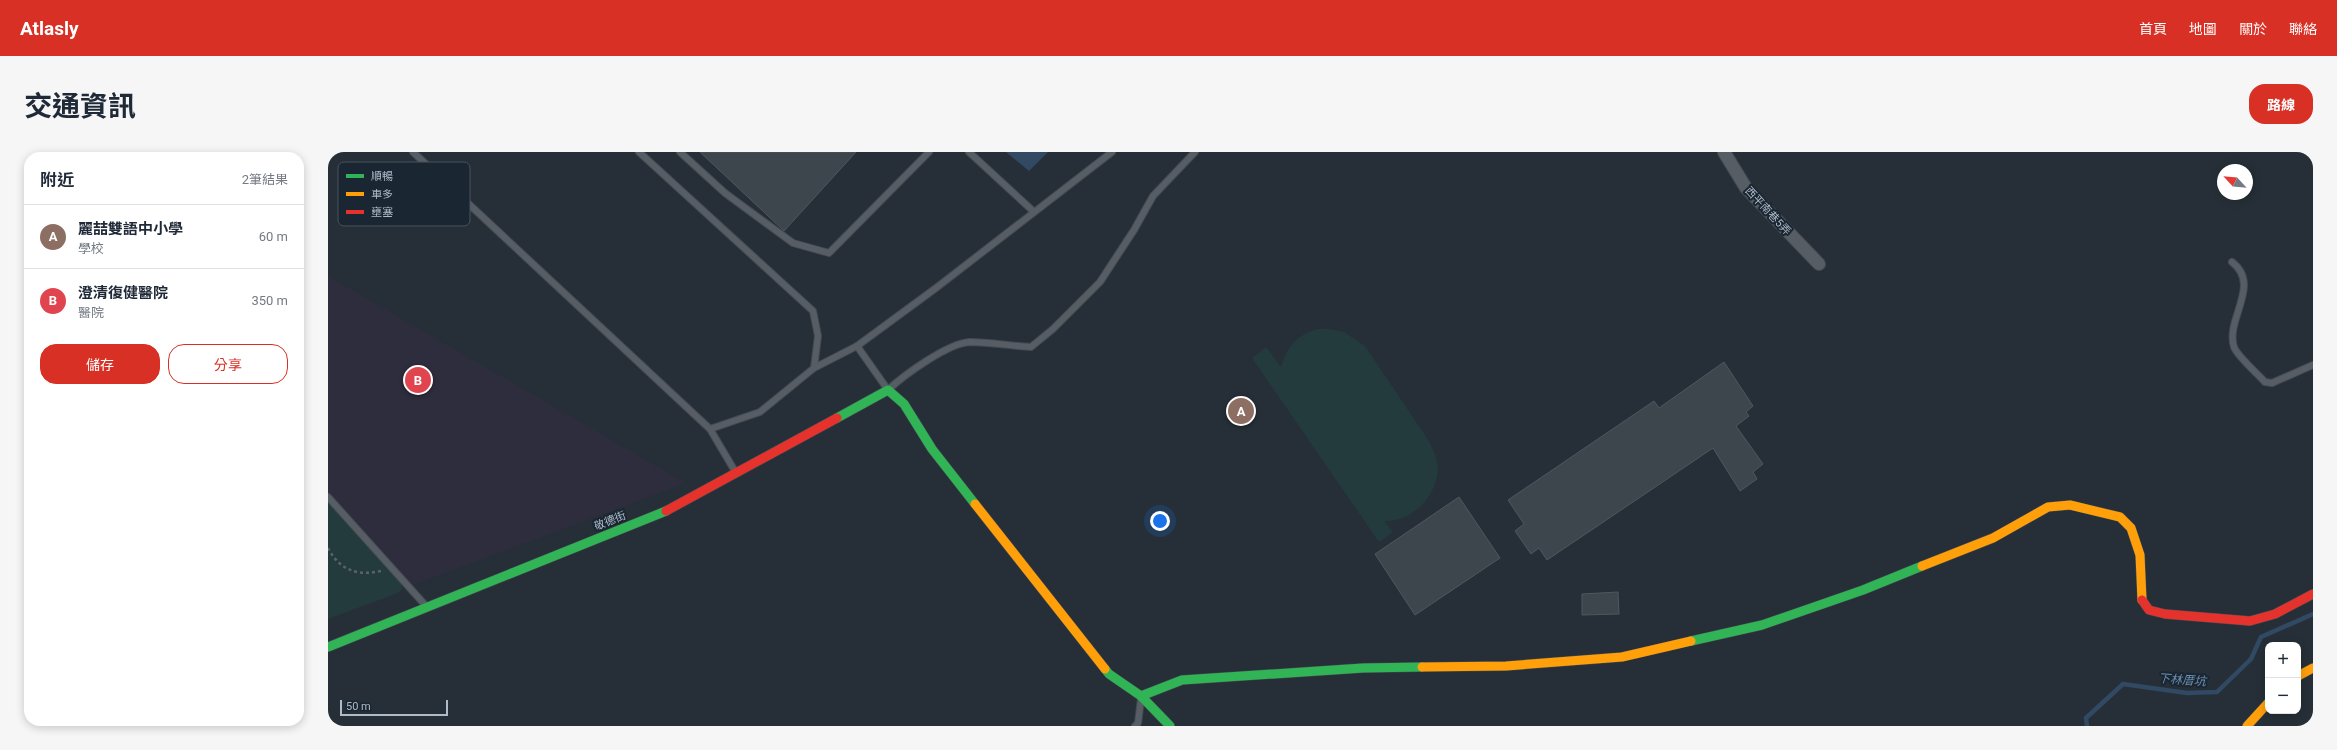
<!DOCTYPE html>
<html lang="zh-TW">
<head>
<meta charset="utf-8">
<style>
  :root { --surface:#fff; --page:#f6f6f7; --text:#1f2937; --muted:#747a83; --line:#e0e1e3; --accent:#d93025 }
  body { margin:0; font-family:Roboto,"Noto Sans TC",sans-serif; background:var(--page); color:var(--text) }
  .controls { position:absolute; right:12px; bottom:12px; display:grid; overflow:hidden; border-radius:8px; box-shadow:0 2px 10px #0003 }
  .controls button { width:36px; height:36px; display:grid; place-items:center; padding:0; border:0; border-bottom:1px solid var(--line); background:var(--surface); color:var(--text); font:20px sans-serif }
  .compass { position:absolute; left:1889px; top:12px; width:36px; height:36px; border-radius:50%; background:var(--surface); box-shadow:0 2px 10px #0003; rotate:296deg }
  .scale { position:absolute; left:12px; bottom:10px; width:108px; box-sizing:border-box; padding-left:4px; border:2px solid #b0bbc9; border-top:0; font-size:11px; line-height:14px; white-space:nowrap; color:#b0bbc9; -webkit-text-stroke:3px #1a2632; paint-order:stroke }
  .you { position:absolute; left:832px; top:369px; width:14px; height:14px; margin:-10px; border:3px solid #fff; border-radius:50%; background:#1a73e8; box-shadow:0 0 0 6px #1a73e833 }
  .badge { display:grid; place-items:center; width:26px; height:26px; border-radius:50%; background:var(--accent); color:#fff; font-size:13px; font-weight:700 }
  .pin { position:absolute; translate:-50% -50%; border:2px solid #fff; box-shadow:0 1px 4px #0006 }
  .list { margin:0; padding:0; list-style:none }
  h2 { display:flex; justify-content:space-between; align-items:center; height:52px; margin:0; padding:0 16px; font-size:17px }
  h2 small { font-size:13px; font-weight:400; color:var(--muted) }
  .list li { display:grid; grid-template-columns:26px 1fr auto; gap:12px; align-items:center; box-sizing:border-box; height:64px; padding:0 16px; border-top:1px solid var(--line) }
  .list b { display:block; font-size:15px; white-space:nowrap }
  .list p { margin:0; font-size:13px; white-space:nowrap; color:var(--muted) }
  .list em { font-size:13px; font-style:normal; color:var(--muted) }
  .actions { display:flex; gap:8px; padding:12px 16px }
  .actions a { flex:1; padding:9px 0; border:1px solid var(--accent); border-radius:16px; text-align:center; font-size:14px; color:var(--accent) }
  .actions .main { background:var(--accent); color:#fff }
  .map { position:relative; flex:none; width:1985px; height:574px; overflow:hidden; border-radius:16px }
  header { display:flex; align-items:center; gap:24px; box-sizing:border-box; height:56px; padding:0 20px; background:var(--accent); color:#fff }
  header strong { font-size:19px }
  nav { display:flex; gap:22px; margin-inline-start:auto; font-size:14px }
  .intro { display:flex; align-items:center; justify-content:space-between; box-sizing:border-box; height:96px; padding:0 24px }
  h1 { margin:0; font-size:28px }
  .button { padding:10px 18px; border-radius:16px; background:var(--accent); color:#fff; font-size:14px; font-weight:700 }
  main { display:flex; gap:24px; padding:0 24px }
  aside { flex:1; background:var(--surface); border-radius:16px; box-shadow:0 2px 10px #0003 }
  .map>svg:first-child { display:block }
  .medical { fill:#2d2d3d }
  .green { fill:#233b3d }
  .water { fill:#314963 }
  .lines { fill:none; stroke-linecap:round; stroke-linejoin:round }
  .stream { stroke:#314963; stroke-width:4.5 }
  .building { fill:#3e464d; stroke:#4f565f }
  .lane-casing { stroke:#454b51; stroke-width:8 }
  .street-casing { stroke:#454b51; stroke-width:14 }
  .fast-casing { stroke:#454b51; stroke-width:10 }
  .slow-casing { stroke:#454b51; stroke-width:10 }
  .jam-casing { stroke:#454b51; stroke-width:10 }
  .path { stroke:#5a6268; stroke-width:2.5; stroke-dasharray:3 3; stroke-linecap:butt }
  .lane { stroke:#575d64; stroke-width:6 }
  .street { stroke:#575d64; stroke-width:12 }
  .fast { stroke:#30b455; stroke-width:9 }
  .slow { stroke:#ff9f0a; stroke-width:9 }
  .jam { stroke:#e5322d; stroke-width:9 }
  .labels { text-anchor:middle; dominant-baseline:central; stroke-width:4; stroke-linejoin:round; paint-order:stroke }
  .street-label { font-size:11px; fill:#b0bbc9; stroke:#1a2632 }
  .water-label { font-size:12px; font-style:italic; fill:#6d8fb0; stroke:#1a2632 }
  .key { fill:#1a2632; stroke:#47535f; stroke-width:1 }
  .key-label { font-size:11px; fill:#b0bbc9 }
</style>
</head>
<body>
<header>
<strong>Atlasly</strong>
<nav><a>首頁</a><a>地圖</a><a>關於</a><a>聯絡</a></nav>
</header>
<div class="intro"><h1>交通資訊</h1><a class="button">路線</a></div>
<main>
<aside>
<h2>附近<small>2筆結果</small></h2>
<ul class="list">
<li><span class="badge" style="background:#8d6e63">A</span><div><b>麗喆雙語中小學</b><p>學校</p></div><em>60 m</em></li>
<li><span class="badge" style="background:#e0444e">B</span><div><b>澄清復健醫院</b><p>醫院</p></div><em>350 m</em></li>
</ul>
<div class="actions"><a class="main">儲存</a><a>分享</a></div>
</aside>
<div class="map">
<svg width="1985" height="574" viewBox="0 0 1985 574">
  <rect width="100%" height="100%" fill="#262f37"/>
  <polygon class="medical" points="0,124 358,331 74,437 0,356"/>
  <g class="green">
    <path d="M989 177H1001L1016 180 1037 194 1101 289C1105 298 1110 307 1110 318 1108 345 1084 370 1056 369L1065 380 1051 390 924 206 938 195 953 215C960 194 966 185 989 177Z"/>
    <polygon points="0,350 73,428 74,437 70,441 0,467"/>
  </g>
  <polygon class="water" points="678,0 720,0 701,19"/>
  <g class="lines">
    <polyline class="stream" points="1759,574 1758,566 1795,532 1859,541 1889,540 1923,507 1933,485 1985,462"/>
  </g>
  <g class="building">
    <polygon points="372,0 528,0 456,79"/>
    <polygon points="1396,210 1425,254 1418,260 1421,264 1408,274 1435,312 1425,320 1429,327 1412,339 1385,296 1219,408 1211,396 1203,402 1187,379 1196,372 1180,348 1326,249 1331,256"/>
    <polygon points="1131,345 1172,406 1087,463 1047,402"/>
    <polygon points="1290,440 1291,462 1254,463 1254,442"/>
  </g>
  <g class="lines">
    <g class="lane-casing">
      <g id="lane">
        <polyline points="85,0 382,277 408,321"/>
        <polyline points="311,0 485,159 490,184 486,216 432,260 382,277"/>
        <polyline points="352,0 397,41 465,91 501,101 601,0"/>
        <polyline points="641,0 705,59"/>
        <path d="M784 0 608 136 529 194 560 238C576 223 620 191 642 190 662 190 683 194 703 195L725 177 772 130 806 78 825 44 867 0"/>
        <path d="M1904 110C1934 133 1897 167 1906 195 1909 204 1930 222 1937 230L1944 231 1985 213"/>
        <polyline points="486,216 529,194"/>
        <polyline points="0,345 98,454"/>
        <polyline points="807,574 810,571 813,547"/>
      </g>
    </g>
    <g class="street-casing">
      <polyline id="street" points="1396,0 1418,36 1491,112"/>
    </g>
    <g class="fast-casing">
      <g id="fast">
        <polyline points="509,266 560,238 576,252 604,297 647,352"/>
        <polyline points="1363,489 1434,473 1535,438 1594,414"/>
        <polyline points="0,495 338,359"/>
        <polyline points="777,517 781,522 813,544 854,528 1035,516 1094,515"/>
        <polyline points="813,544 842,574"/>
      </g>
    </g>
    <g class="slow-casing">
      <g id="slow">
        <polyline points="647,352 777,517"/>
        <polyline points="1594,414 1665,386 1720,355 1742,353 1792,365 1803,376 1812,403 1814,448"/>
        <polyline points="1094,515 1178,514 1294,505 1363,489"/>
        <polyline points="1970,524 1985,516"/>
        <polyline points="1919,574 1940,551"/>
      </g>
    </g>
    <g class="jam-casing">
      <g id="jam">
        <polyline points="338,359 509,266"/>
        <polyline points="1814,448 1821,458 1837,462 1922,469 1947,462 1985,442"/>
      </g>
    </g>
    <path class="path" d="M0 396C12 419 30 424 53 419"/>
    <use href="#lane" class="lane"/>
    <use href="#street" class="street"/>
    <use href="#fast" class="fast"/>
    <use href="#slow" class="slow"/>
    <use href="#jam" class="jam"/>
  </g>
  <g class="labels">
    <g class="street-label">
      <text transform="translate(1440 59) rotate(47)">西平南巷5弄</text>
      <text transform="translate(282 369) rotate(-22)">敬德街</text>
    </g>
    <g class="water-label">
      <text transform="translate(1854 528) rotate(4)">下林厝坑</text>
    </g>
  </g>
  <rect x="10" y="10" width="132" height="64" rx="6" class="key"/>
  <rect x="18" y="22" width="18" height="4" fill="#30b455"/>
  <rect x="18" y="40" width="18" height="4" fill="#ff9f0a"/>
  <rect x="18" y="58" width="18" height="4" fill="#e5322d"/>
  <g class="key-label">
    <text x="43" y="28">順暢</text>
    <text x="43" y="46">車多</text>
    <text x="43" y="64">壅塞</text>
  </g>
</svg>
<div class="controls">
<button>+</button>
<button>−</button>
</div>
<svg class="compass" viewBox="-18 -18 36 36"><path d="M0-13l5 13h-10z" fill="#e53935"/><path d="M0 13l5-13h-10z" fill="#747a83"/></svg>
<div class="scale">50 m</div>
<div class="you"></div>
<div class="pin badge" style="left:913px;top:259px;background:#8d6e63">A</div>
<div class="pin badge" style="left:90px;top:228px;background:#e0444e">B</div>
</div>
</main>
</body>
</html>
